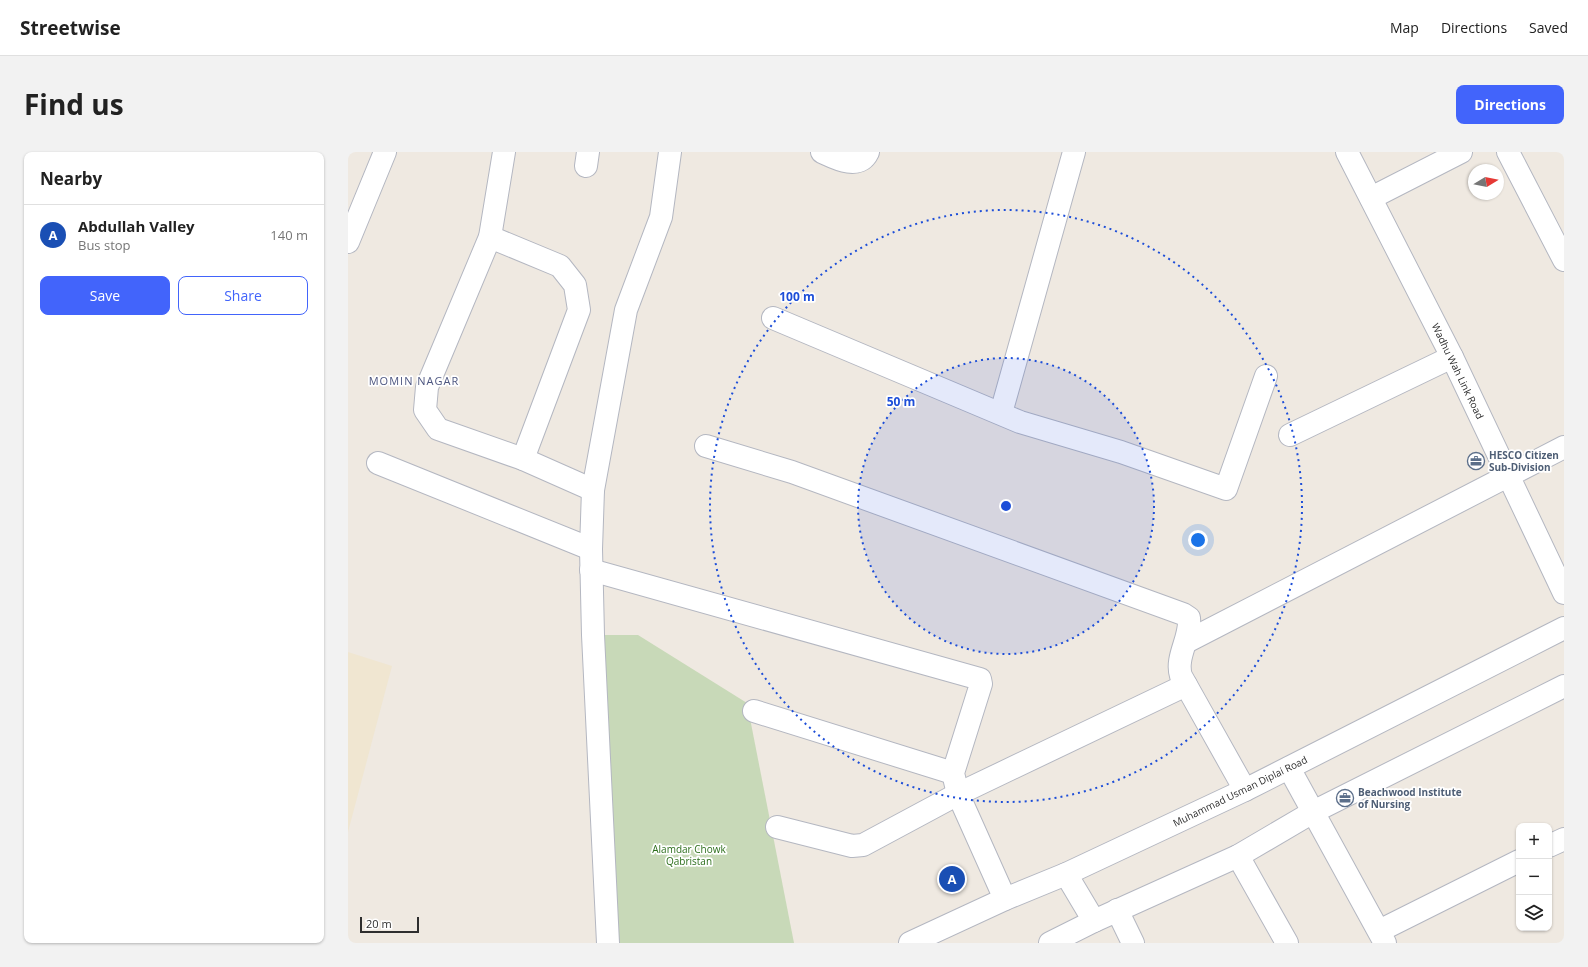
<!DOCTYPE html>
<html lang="en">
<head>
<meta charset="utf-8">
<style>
  :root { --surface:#fff; --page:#f2f2f2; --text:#222; --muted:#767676; --line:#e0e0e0; --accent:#4264fb }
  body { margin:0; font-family:"Open Sans",sans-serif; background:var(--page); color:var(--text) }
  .controls { position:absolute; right:12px; bottom:12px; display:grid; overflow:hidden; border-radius:8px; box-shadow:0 1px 3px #0004 }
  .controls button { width:36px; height:36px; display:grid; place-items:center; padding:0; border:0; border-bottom:1px solid var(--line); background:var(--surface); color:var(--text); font:20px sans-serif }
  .compass { position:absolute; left:1120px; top:12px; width:36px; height:36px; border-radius:50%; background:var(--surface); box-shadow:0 1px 3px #0004; rotate:80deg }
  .scale { position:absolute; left:12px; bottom:10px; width:59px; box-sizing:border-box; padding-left:4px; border:2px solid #2e2e2e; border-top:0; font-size:11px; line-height:14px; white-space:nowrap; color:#2e2e2e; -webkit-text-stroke:3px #fff; paint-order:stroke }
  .you { position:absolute; left:850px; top:388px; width:14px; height:14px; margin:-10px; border:3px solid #fff; border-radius:50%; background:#1a73e8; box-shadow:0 0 0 6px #1a73e833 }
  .badge { display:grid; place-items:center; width:26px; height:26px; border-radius:50%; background:var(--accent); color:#fff; font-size:13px; font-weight:700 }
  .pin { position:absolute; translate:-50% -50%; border:2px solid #fff; box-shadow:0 1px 4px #0006 }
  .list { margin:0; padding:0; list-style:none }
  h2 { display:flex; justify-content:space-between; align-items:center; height:52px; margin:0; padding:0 16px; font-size:17px }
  h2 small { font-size:13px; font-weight:400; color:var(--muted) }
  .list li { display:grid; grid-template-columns:26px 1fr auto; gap:12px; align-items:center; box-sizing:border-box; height:60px; padding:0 16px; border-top:1px solid var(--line) }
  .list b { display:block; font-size:15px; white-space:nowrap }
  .list p { margin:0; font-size:13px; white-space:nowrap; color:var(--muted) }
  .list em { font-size:13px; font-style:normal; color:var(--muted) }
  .actions { display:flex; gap:8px; padding:12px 16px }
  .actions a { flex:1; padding:9px 0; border:1px solid var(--accent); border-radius:8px; text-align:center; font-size:14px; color:var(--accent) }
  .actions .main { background:var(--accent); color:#fff }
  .icon { flex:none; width:22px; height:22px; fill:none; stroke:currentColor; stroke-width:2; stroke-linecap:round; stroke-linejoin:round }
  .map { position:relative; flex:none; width:1216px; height:791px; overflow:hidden; border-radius:8px }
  header { display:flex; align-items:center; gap:24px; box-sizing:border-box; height:56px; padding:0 20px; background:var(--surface); border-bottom:1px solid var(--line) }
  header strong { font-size:19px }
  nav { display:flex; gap:22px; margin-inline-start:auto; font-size:14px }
  .intro { display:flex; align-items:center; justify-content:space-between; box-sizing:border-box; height:96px; padding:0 24px }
  h1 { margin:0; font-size:28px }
  .button { padding:10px 18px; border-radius:8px; background:var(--accent); color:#fff; font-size:14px; font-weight:700 }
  main { display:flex; gap:24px; padding:0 24px }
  aside { flex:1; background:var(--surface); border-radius:8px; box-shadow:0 1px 3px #0004 }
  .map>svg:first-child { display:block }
  .education { fill:#f0e6d1 }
  .cemetery { fill:#c8d9b8 }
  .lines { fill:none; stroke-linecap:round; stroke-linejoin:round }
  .minor-casing { stroke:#b4b7c1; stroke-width:24 }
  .minor { stroke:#fff; stroke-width:22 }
  .ring { fill:none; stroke:#1d4ed8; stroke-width:2; stroke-dasharray:2 4 }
  .labels { text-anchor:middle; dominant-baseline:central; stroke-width:3.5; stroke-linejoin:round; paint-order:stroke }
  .street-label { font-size:10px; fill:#2e2e2e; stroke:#fff }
  .service-label { font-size:10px; font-weight:bold; fill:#4e5e75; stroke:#fff; text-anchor:start }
  .park-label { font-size:10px; fill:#2c6e1b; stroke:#fff }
  .neighbourhood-label { font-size:11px; letter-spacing:1px; fill:#4d5680; stroke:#fff }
  .centre { fill:#1d4ed8; stroke:#fff; stroke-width:2 }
  .ring-label { font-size:12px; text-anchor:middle; font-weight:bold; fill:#1d4ed8; stroke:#fff; stroke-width:3.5; stroke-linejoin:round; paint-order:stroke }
</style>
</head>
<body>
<header>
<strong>Streetwise</strong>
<nav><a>Map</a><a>Directions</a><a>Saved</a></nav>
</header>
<div class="intro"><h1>Find us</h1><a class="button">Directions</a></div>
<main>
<aside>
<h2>Nearby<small></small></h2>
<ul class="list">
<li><span class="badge" style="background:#1a4fb4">A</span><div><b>Abdullah Valley</b><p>Bus stop</p></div><em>140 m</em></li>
</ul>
<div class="actions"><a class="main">Save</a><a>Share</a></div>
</aside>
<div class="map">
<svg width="1216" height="791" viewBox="0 0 1216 791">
  <rect width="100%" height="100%" fill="#efe9e1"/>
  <polygon class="education" points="0,500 44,514 0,680"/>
  <polygon class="cemetery" points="245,483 290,483 399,551 446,791 260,791"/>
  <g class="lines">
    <g class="minor-casing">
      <g id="minor">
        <polyline points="156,0 142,85 79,235 77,258 90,277 175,307 245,338"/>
        <path d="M474 0C487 6 511 19 520 0"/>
        <polyline points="999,0 1104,205 1216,441"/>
        <polyline points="1160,0 1216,108"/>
        <polyline points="238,14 240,0"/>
        <polyline points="1023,46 1113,0"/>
        <polyline points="142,85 212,114 227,133 231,158 175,307"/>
        <polyline points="0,90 37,0"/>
        <polyline points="425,166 672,270 773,300 878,337 918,224"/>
        <polyline points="653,261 726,0"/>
        <polyline points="942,283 1104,205"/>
        <path d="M358 294 444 320 835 462 841 466C843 486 827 505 833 524L897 638"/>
        <polyline points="30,311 243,397"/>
        <polyline points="243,418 632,527 633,532 605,621 610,642 657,747"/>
        <polyline points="838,490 1216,295"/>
        <polyline points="406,559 605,621"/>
        <polyline points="941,616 1037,791"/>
        <polyline points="429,675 504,694 515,693 610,642 838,533"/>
        <polyline points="1201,694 1216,687"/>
        <polyline points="890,704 939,791"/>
        <polyline points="718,722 746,769"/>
        <polyline points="769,758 785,791"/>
        <polyline points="1031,779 1171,709"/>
        <polyline points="260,791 245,483 243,397 245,338 278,158 313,65 322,0"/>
        <polyline points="562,791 657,747 718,722 897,638 1216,476"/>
        <polyline points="702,791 746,769 890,704 965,660 1216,534"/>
      </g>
    </g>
    <use href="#minor" class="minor"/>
  </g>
  <circle cx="658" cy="354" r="148" fill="#1d4ed8" fill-opacity=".12"/>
  <g class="ring">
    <circle cx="658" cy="354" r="148"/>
    <circle cx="658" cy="354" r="296"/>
  </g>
  <defs>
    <g id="office-ring" transform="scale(0.9)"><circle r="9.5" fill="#fff" stroke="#5c6f8a" stroke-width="1.5"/><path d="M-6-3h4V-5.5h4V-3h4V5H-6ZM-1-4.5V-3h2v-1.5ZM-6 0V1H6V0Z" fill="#5c6f8a"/></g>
  </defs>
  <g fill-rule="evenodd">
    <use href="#office-ring" x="1128" y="309"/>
    <use href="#office-ring" x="997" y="646"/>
  </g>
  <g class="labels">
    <g class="street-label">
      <text transform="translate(1110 219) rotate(64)">Wadhu Wah Link Road</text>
      <text transform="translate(892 639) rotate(-26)">Muhammad Usman Diplai Road</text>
    </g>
    <g class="service-label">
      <text x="1141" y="303">HESCO Citizen<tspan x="1141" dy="12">Sub-Division</tspan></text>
      <text x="1010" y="640">Beachwood Institute<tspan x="1010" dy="12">of Nursing</tspan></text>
    </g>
    <g class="park-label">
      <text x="341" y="697">Alamdar Chowk<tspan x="341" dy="12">Qabristan</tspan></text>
    </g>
    <g class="neighbourhood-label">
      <text x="66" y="228">MOMIN NAGAR</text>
    </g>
  </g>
  <circle cx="658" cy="354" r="6" class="centre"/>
  <g class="ring-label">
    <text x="449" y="149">100 m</text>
    <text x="553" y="254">50 m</text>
  </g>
</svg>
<div class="controls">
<button>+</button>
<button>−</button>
<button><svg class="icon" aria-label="layers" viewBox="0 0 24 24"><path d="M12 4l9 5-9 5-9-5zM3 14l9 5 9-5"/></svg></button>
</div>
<svg class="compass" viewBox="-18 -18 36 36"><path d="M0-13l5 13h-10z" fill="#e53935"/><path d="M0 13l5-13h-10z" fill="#767676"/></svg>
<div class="scale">20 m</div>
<div class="you"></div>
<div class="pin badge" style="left:604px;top:727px;background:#1a4fb4">A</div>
</div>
</main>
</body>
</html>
